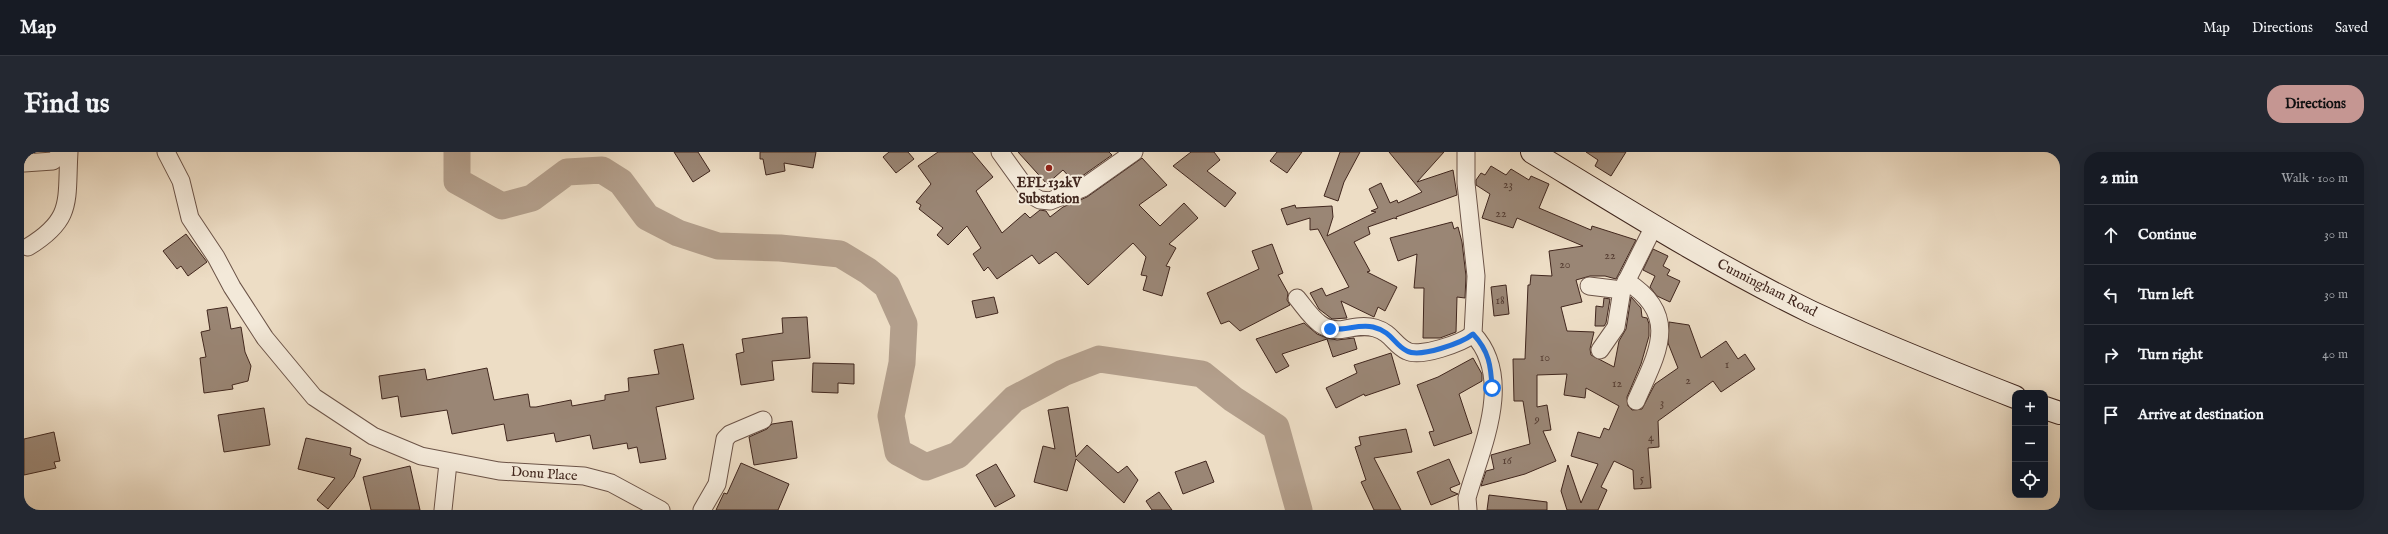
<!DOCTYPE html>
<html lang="en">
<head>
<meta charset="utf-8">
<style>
  :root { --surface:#171b24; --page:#242831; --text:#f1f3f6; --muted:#9ea1a6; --line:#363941; --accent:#c59692 }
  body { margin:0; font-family:"IM FELL English",serif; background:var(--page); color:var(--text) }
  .controls { position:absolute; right:12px; bottom:12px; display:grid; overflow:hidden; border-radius:8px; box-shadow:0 4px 16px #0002 }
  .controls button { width:36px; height:36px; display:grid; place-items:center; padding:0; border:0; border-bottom:1px solid var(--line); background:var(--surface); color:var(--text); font:20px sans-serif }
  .stop { position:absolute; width:12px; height:12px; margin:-9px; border:3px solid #1a73e8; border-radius:50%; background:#fff }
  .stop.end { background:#1a73e8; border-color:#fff; box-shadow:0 1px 4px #0008 }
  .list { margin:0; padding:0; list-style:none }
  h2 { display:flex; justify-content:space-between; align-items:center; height:52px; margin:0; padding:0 16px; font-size:17px }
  h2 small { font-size:13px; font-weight:400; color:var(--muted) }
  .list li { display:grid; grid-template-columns:26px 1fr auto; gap:12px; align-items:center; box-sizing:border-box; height:60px; padding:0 16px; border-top:1px solid var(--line) }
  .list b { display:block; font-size:15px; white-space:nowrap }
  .list em { font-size:13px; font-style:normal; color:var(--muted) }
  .icon { flex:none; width:22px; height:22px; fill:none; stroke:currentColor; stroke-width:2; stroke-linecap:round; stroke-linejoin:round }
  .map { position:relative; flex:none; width:2036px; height:358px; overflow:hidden; border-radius:16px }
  header { display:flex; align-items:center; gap:24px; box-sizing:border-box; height:56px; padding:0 20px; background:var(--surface); border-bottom:1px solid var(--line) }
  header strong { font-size:19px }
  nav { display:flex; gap:22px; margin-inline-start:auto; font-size:14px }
  .intro { display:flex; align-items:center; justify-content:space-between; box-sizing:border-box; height:96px; padding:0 24px }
  h1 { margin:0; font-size:28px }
  .button { padding:10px 18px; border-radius:16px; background:var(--accent); color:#111; font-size:14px; font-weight:700 }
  main { display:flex; gap:24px; padding:0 24px }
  aside { flex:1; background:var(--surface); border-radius:16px; box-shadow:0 4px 16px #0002 }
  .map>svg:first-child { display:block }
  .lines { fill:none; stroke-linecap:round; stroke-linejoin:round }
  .river { stroke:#b39f8c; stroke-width:27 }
  .building { fill:#9a8675; stroke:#41271e }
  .minor-casing { stroke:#6c5448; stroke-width:19 }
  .secondary-casing { stroke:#41271e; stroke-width:24 }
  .minor { stroke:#f3e9d9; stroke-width:17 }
  .secondary { stroke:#f3e9d9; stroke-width:22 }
  .route { stroke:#1a73e8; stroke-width:5 }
  .poi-dot { fill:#8f2418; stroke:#f3e9d9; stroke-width:1.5 }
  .labels { text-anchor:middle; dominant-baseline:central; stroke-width:4; stroke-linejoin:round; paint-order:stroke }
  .number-label { font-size:12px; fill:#573f34 }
  .poi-label { font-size:14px; font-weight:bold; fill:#41271e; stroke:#f3e9d9 }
  .street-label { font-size:14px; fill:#41271e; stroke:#f3e9d9 }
</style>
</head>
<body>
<header>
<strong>Map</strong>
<nav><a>Map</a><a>Directions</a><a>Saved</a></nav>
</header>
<div class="intro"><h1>Find us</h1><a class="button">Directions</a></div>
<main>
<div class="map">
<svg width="2036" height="358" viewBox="0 0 2036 358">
  <rect width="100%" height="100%" fill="#edddc5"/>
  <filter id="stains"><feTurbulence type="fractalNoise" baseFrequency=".005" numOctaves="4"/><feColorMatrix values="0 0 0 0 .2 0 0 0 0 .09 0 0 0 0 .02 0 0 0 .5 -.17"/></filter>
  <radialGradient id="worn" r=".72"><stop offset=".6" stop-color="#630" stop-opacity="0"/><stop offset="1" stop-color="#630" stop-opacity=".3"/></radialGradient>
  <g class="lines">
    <polyline class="river" points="433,0 433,29 478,54 508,46 543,20 578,18 597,30 623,65 654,81 694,94 756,96 816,102 844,119 863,134 880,172 878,211 867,264 874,300 902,315 934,303 990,247 1039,221 1075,207 1178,222 1209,247 1252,275 1275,358"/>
  </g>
  <g class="building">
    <polygon points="650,0 674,0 686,19 669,30"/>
    <polygon points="736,0 792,0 789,16 760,11 761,19 742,23 739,7 736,7"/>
    <polygon points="865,0 884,0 890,7 872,21 859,5"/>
    <polygon points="914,0 948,0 969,25 952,39 978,81 1001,61 1006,66 1016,58 1022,59 1026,65 1039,55 1063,45 1118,6 1143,33 1115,53 1136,74 1160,51 1174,66 1145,92 1152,96 1142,114 1146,115 1138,144 1119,138 1123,124 1117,123 1122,105 1109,91 1064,133 1032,100 1015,112 1008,103 973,127 964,115 960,119 949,102 957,96 943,74 924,93 913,83 919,76 895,57 897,53 892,50 907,32 894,14"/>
    <polygon points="994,0 1085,0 1088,3 1054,27 1049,29 1039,18 1023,32"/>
    <polygon points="1167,0 1190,0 1196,8 1183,19 1212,41 1201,55 1149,14"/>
    <polygon points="1253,0 1278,0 1263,21 1246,9"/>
    <polygon points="1316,0 1336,0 1320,30 1314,49 1300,44"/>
    <polygon points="1365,0 1420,0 1393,30 1429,18 1433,43 1372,65 1373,67 1370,66 1344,75 1346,82 1330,90 1346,119 1343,120 1373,135 1361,159 1354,155 1350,165 1317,149 1323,166 1308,167 1295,157 1286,141 1298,136 1302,144 1325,135 1294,77 1286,78 1286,66 1263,73 1257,57 1271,53 1272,56 1308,54 1309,65 1303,84 1352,60 1347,59 1354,56 1345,37 1357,31 1366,51 1373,48 1374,51 1398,40"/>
    <polygon points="1562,0 1602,0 1587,24 1571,14 1574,8"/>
    <polygon points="1467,14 1482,23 1487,17 1505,28 1507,24 1525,32 1515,56 1567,78 1568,74 1612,88 1592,127 1581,124 1566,124 1552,128 1558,150 1537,155 1543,179 1570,180 1566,197 1567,203 1590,215 1595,189 1602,177 1607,145 1617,156 1618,165 1623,166 1625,172 1625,184 1617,212 1603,245 1604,254 1608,258 1618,257 1631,232 1654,216 1644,191 1645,170 1665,173 1677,206 1702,189 1714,207 1721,202 1731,217 1697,240 1689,229 1634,269 1635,295 1624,296 1627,336 1610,337 1609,318 1590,309 1577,335 1583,338 1574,358 1543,358 1537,339 1544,313 1557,351 1574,312 1547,304 1554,280 1576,286 1580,276 1585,278 1595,254 1562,236 1561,246 1540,243 1543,222 1513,223 1513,255 1523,253 1527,278 1519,279 1532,309 1501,322 1457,334 1462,319 1470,317 1467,303 1506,292 1499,249 1490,249 1489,207 1501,207 1504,133 1506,133 1507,123 1528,124 1525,99 1559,94 1493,66 1489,76 1458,66 1466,42 1452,33 1452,28 1457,21 1461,23"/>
    <polygon points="1428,70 1430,77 1434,75 1438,90 1442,124 1441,146 1433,145 1432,180 1416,186 1399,186 1400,136 1390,136 1393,102 1374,109 1366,86"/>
    <polygon points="162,82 183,110 164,124 157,114 153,117 139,99"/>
    <polygon points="1248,92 1259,121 1254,123 1264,141 1263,148 1266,153 1216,179 1205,169 1197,172 1183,141 1235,117 1228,99"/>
    <polygon points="1629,97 1644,104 1639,114 1646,118 1643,123 1656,129 1646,150 1633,144 1626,135 1631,124 1619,118"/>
    <polygon points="1482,133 1485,162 1470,164 1467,135"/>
    <polygon points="970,145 974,161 952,166 948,149"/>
    <polygon points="1580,146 1586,147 1582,171 1580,174 1571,174 1572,154 1579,155"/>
    <polygon points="203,155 207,177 217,175 221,200 227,214 224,229 208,233 209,237 180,241 176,206 182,205 177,180 186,178 183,158"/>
    <polygon points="783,165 786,206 748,209 750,228 717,233 712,202 720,200 718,187 759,181 758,166"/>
    <polygon points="1280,171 1293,182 1303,186 1313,188 1330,186 1333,197 1309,205 1303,187 1258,202 1265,214 1252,221 1232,187"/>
    <polygon points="659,192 670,247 632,255 642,307 616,311 613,295 604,297 603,291 569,297 566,283 532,290 530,281 483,289 480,272 428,282 423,258 377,265 374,244 358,247 355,224 401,217 403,228 463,216 470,248 504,242 506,255 512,255 547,248 548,254 581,248 581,243 605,239 604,226 635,222 630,198"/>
    <polygon points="1367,201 1376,232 1341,244 1340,242 1312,256 1302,236 1333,221 1330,213"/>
    <polygon points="1449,206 1458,222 1458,229 1435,242 1448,281 1410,294 1405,280 1410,279 1393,233 1414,225"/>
    <polygon points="789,211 830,212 830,232 814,231 814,241 788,240"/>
    <polygon points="1044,255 1052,305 1063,293 1094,321 1103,314 1114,328 1100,351 1052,307 1043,339 1010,330 1019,294 1031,297 1024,258"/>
    <polygon points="240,256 246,293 200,300 194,263"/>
    <polygon points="768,269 773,306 730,313 725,285 743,277 748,272"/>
    <polygon points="1382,277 1388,300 1350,306 1377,358 1350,358 1337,330 1342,328 1331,295 1337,293 1335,285"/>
    <polygon points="30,280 36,309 30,310 32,316 0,323 0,287"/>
    <polygon points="282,286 327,296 326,303 337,307 330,325 304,357 293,348 311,326 274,317"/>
    <polygon points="1425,307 1436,332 1426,336 1427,339 1434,342 1407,353 1393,320"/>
    <polygon points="1182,309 1190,330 1159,342 1151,320"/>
    <polygon points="717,311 765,332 754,358 692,358 700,341 703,342"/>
    <polygon points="972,312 991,344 971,355 952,323"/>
    <polygon points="386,314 396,358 347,358 339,325"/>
    <polygon points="1135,340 1148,358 1128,358 1122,349"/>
    <polygon points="1465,343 1523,350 1523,358 1463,358"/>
  </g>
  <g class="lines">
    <g class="minor-casing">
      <g id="minor">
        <polyline points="142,0 157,29 166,66 192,105 208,135 241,186 290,245 349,284 397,304 475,319 560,324 587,331 637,358"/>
        <polyline points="976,0 1007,43 1016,48 1026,49 1059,36 1110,0"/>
        <path d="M1442 0V31L1452 124 1449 182C1491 227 1457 296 1443 346L1444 358"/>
        <polyline points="0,11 29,9 40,0"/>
        <path d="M4 95C50 67 42 49 45 0"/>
        <path d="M1602 129C1658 164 1632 203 1612 249"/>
        <polyline points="1565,134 1598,138"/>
        <path d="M1273 146C1286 162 1297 182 1321 177 1331 175 1341 173 1351 176 1368 181 1370 193 1383 199 1396 206 1438 191 1449 182"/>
        <polyline points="1576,198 1592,175 1598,138 1630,74"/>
        <polyline points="419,358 424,311"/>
        <polyline points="678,358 693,332 701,287 706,282 739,268"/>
      </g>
    </g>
    <g class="secondary-casing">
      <g id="secondary">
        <path d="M1508 0C1600 56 1690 113 1787 160 1854 191 1922 218 1991 245"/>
        <polyline points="2021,256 2036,261"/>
      </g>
    </g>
    <use href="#minor" class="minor"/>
    <use href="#secondary" class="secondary"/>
  </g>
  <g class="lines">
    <path class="route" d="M1306 177C1321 179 1334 172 1349 175 1369 180 1369 192 1383 199 1396 206 1438 191 1449 182 1465 199 1467 214 1468 236"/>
  </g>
  <circle class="poi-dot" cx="1025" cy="16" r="4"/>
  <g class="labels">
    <g class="number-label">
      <text x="1484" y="32">23</text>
      <text x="1477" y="61">22</text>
      <text x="1586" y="103">22</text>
      <text x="1541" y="112">20</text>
      <text x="1476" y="148">18</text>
      <text x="1521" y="205">10</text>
      <text x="1703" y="212">1</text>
      <text x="1664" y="228">2</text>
      <text x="1593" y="231">12</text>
      <text x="1638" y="250">3</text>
      <text x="1513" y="267">9</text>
      <text x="1627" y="285">4</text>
      <text x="1483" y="308">16</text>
      <text x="1618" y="326">5</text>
    </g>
    <g class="poi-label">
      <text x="1025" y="31">EFL 132kV<tspan x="1025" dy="16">Substation</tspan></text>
    </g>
    <g class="street-label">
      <text transform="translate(1743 136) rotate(27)">Cunningham Road</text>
      <text transform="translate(520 322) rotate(4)">Donu Place</text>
    </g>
  </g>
  <rect width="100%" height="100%" filter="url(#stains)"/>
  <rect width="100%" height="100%" fill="url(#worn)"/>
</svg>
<div class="controls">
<button>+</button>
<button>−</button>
<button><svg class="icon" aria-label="locate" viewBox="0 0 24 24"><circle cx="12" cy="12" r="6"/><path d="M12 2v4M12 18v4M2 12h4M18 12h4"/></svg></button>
</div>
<div class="stop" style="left:1468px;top:236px"></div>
<div class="stop end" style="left:1306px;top:177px"></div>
</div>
<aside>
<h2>2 min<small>Walk · 100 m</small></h2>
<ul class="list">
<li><svg class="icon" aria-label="ahead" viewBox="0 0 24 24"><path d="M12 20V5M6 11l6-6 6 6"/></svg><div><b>Continue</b></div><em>30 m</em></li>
<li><svg class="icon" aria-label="left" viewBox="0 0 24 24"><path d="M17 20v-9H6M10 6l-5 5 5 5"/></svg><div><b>Turn left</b></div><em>30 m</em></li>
<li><svg class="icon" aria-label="right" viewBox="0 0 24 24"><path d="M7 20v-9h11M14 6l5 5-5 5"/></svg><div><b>Turn right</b></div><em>40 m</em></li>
<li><svg class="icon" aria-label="arrive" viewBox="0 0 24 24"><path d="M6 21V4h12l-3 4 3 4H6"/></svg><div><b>Arrive at destination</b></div></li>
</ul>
</aside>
</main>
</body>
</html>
